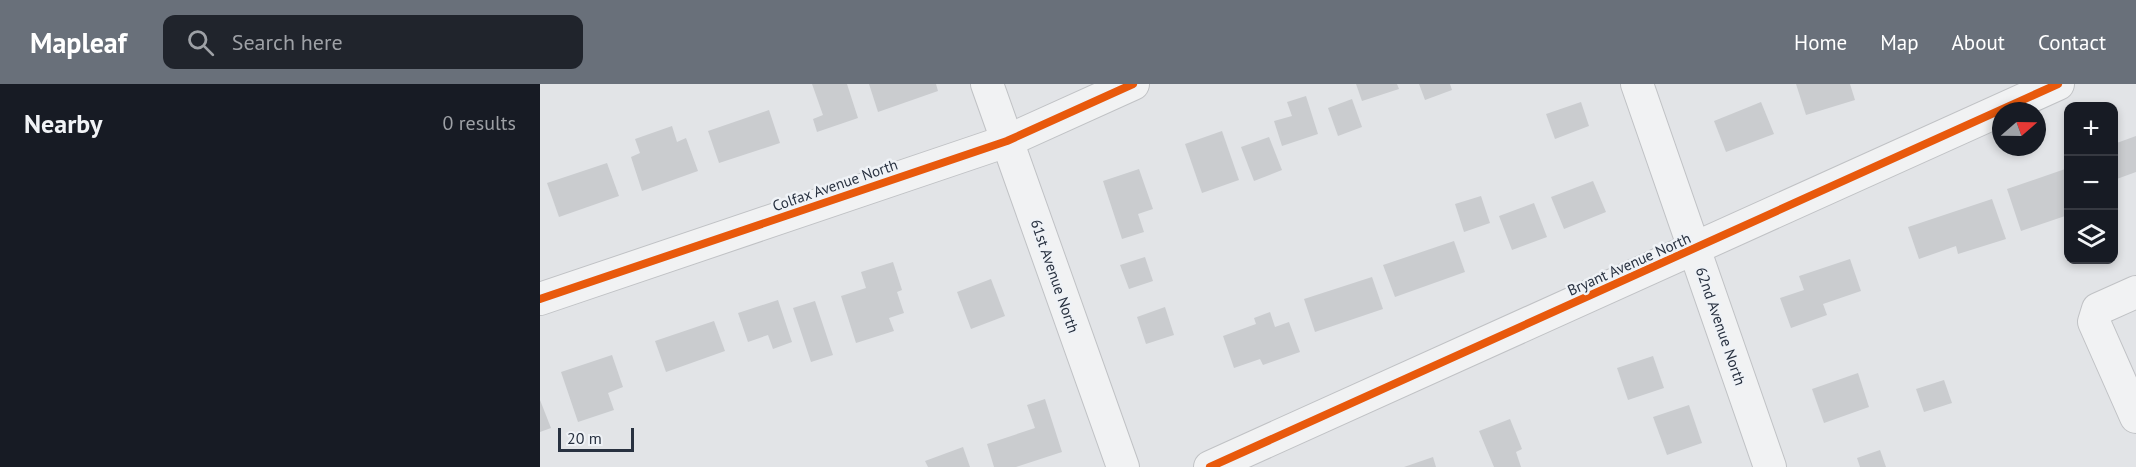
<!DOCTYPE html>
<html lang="en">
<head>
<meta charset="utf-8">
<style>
  :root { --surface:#171b24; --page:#20242c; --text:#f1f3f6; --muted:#9ea1a6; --line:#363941; --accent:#69707a }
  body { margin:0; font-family:"PT Sans",sans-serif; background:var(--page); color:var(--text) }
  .controls { position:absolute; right:18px; top:18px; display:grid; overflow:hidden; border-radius:12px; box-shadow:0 3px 9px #0003 }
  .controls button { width:54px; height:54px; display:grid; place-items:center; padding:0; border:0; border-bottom:2px solid var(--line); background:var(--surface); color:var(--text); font:30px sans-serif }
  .compass { position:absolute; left:1452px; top:18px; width:54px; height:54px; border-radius:50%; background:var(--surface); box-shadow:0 3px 9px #0003; rotate:70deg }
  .scale { position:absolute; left:18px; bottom:15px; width:76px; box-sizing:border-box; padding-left:6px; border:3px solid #283140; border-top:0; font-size:16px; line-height:21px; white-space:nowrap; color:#283140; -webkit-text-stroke:4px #eff2f6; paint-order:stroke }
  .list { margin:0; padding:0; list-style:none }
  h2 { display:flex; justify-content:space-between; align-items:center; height:78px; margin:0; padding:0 24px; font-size:26px }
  h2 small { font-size:20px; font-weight:400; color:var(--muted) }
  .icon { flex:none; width:33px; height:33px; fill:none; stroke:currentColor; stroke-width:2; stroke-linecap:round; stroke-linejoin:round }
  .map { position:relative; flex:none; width:1596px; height:383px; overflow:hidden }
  header { display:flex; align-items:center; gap:36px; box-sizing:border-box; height:84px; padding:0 30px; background:var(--accent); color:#fff }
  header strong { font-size:28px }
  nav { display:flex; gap:33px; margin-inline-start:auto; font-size:21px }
  .search { width:420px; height:54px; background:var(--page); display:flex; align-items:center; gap:15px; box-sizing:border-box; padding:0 21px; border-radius:12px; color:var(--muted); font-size:22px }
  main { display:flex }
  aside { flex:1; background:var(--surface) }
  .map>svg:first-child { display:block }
  .building { fill:#cacccf }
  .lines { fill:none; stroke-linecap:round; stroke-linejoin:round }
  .minor-casing { stroke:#c0c2c5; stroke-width:34 }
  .minor { stroke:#f1f2f3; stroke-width:32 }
  .cycleway-casing { stroke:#eff2f6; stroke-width:11 }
  .cycleway { stroke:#e8590c; stroke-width:8 }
  .labels { text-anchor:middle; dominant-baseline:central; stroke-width:5; stroke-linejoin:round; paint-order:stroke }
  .street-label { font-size:15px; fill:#283140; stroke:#eff2f6 }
</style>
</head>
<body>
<header>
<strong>Mapleaf</strong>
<div class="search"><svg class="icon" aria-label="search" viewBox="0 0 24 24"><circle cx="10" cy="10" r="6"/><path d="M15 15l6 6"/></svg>Search here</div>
<nav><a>Home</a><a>Map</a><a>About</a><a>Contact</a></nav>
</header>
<main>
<aside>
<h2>Nearby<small>0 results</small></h2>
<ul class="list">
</ul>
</aside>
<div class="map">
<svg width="1596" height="383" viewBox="0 0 1596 383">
  <rect width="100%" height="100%" fill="#e2e4e7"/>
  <g class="building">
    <polygon points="272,0 307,0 318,34 277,48 273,35 283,31"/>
    <polygon points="329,0 396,0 398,7 338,28"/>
    <polygon points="816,0 857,0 859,5 822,17"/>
    <polygon points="879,0 910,0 912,6 885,16"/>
    <polygon points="1256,0 1310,0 1315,16 1266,31"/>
    <polygon points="766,12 778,50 742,62 734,37 752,32 747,18"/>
    <polygon points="812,15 822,43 798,52 788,24"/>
    <polygon points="1041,18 1049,42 1015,55 1006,30"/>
    <polygon points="1221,18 1234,50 1186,68 1174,37"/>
    <polygon points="229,26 240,59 179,79 168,47"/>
    <polygon points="132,42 137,58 146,54 158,87 102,107 91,73 100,69 95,55"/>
    <polygon points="682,47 699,96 662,109 645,60"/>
    <polygon points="1596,52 1596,88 1574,96 1574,60"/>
    <polygon points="729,53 742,86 714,97 701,63"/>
    <polygon points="67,79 79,112 19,133 7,99"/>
    <polygon points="1528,84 1528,131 1481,147 1467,105"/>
    <polygon points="599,85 613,125 598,130 604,148 582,155 563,97"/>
    <polygon points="1053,97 1066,128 1024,145 1011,113"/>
    <polygon points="941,112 950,139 924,148 915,120"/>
    <polygon points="1452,115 1466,155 1418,170 1416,162 1379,175 1368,143"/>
    <polygon points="994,119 1007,153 972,166 959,132"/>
    <polygon points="914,157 925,188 855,213 843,181"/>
    <polygon points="605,173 613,197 589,205 580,181"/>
    <polygon points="1310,175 1321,207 1283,220 1287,231 1251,244 1240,214 1264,206 1259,192"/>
    <polygon points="353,178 362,206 357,208 364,229 349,234 354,247 316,259 301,212 326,204 321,188"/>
    <polygon points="832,193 843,225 775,248 764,215"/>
    <polygon points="451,195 465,232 431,245 417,208"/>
    <polygon points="238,216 252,258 233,265 228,251 208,258 198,229"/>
    <polygon points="275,217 293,271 271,278 253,224"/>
    <polygon points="625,223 634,251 606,260 597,233"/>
    <polygon points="730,228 735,243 749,238 760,268 723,281 720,275 694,284 683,252 716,240 714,234"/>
    <polygon points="174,237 185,267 126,288 115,257"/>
    <polygon points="72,271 83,303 68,309 74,326 38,338 21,288"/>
    <polygon points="1113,272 1124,304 1088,316 1077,284"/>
    <polygon points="1318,289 1329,323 1284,339 1272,305"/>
    <polygon points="1404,296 1412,319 1384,328 1376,305"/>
    <polygon points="505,315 522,368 476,383 454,383 447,360 495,344 487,321"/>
    <polygon points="0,316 11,344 0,348"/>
    <polygon points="1149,321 1162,359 1127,371 1113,333"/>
    <polygon points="970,335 982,365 976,368 981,383 954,383 939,347"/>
    <polygon points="423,363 430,383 388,383 385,377"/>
    <polygon points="1340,366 1346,383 1320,383 1317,374"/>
    <polygon points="893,373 896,383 864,383"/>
  </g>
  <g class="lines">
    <g class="minor-casing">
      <g id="minor">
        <polyline points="447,0 583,383"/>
        <polyline points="1097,0 1230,383"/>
        <polyline points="1596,208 1558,225 1554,238 1596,333"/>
        <polyline points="0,215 467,57 593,0"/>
        <polyline points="670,383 1518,0"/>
      </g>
    </g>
    <use href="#minor" class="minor"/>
    <g class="cycleway-casing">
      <g id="cycleway">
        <polyline points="0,215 467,57 593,0"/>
        <polyline points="670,383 1518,0"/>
      </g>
    </g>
    <use href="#cycleway" class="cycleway"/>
  </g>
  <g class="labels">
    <g class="street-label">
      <text transform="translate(295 101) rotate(-19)">Colfax Avenue North</text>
      <text transform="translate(1089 180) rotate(-24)">Bryant Avenue North</text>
      <text transform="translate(515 192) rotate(71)">61st Avenue North</text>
      <text transform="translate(1181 242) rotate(71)">62nd Avenue North</text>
    </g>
  </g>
</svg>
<div class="controls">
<button>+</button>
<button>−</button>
<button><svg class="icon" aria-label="layers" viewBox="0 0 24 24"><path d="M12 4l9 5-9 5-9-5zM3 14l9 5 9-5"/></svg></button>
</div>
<svg class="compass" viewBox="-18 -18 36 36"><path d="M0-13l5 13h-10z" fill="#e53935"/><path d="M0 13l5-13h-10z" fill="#9ea1a6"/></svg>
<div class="scale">20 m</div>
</div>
</main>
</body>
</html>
